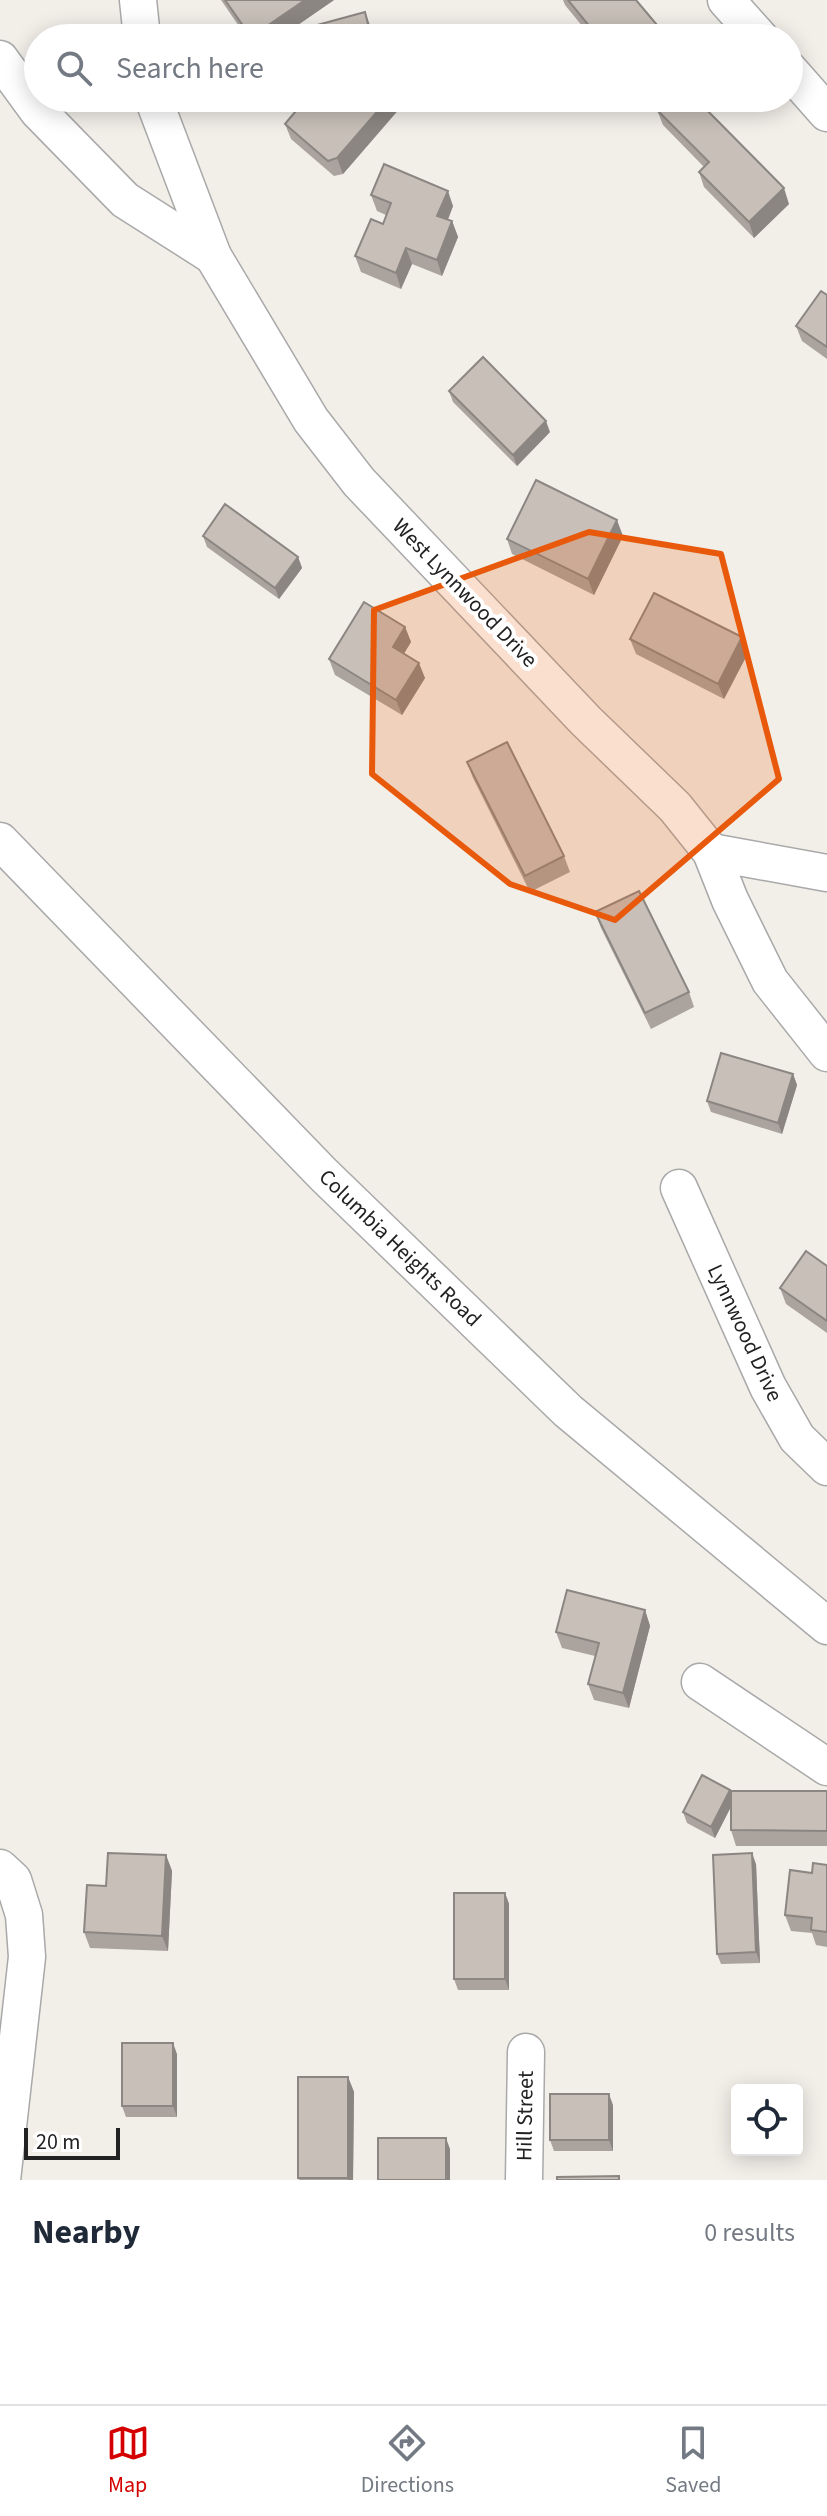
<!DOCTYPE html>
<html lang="en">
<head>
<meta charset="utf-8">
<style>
  :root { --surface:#fff; --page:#f2f2f3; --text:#1f2937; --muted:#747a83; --line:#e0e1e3; --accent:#d40000 }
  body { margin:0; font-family:"Source Sans 3",sans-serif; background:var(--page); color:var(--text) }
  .controls { position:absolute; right:24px; bottom:24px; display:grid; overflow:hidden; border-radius:8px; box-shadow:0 4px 20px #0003 }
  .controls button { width:72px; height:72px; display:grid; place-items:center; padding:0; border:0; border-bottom:2px solid var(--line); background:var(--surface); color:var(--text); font:40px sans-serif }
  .scale { position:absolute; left:24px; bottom:20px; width:96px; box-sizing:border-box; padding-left:8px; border:4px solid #222; border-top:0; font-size:22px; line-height:28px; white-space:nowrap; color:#222; -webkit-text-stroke:6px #fff; paint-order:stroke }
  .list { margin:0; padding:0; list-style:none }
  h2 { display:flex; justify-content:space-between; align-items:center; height:104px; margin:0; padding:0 32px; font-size:34px }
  h2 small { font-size:26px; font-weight:400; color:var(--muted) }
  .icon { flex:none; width:44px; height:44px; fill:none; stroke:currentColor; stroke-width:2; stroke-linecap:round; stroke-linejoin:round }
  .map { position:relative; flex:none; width:827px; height:2180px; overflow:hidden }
  .search { position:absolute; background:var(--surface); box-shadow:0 4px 20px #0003; left:24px; right:24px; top:24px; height:88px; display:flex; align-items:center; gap:20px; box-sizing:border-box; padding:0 28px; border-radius:44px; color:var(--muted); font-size:30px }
  .sheet { height:224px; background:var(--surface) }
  nav { display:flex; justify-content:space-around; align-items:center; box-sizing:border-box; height:112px; border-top:2px solid var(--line); background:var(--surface); font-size:22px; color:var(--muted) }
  nav a { display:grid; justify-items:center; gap:4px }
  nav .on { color:var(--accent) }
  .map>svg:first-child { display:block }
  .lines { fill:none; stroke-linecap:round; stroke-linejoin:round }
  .minor-casing { stroke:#a9a9a9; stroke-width:39 }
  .minor { stroke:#fff; stroke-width:36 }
  .wall { fill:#aba49e }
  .shaded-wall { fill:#8b8681 }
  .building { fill:#c7bfb8; stroke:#8b8681; stroke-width:2 }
  .marked { fill:#e8590c; fill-opacity:0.2; stroke:#e8590c; stroke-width:6; stroke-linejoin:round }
  .labels { text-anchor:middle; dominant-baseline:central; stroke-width:8; stroke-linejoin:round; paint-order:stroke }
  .street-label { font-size:22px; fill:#222; stroke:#fff }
</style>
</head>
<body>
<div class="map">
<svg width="827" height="2180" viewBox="0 0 827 2180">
  <rect width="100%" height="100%" fill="#f2efe9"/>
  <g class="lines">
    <g class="minor-casing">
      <g id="minor">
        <polyline points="138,0 142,38"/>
        <polyline points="726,0 760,38"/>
        <polyline points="0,59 38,111 125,200 213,256"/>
        <polyline points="789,70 827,113"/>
        <polyline points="153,98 213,256 311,420 359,482 586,721 675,807 711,852 730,900 770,981 827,1053"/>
        <polyline points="0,841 324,1175 568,1411 827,1626"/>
        <polyline points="711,852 827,873"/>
        <polyline points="679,1188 768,1387 797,1438 827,1467"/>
        <polyline points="700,1682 827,1767"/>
        <polyline points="0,1868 13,1880 24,1915 27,1957 2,2180"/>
        <polyline points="524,2180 526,2052"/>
      </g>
    </g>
    <use href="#minor" class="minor"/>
  </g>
  <g class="wall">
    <polygon points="221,0 334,0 279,38 247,38"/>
    <polygon points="563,0 636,0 668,38 592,38 565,5"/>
    <polygon points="400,108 343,174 334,176 291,139 285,124"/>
    <polygon points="657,110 789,204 754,238 704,187 699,172 704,167 663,125"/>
    <polygon points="371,195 453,206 448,220 452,221 458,237 442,276 412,264 401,289 361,272 355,256 383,224 386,215 377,211"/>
    <polygon points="827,295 827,359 802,341 796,326"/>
    <polygon points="449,391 550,432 517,466 453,402"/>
    <polygon points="203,536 298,557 302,568 279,599 207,547"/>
    <polygon points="623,536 594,595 512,554 507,539"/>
    <polygon points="405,627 411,642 404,653 425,678 402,715 335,675 329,659"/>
    <polygon points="630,639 748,653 724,699 636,654"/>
    <polygon points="467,762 564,856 570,872 530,892 473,778"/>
    <polygon points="595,912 689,992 694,1007 651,1029 601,928"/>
    <polygon points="793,1074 797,1085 782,1134 711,1112 707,1101"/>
    <polygon points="827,1266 827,1333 786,1304 780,1288"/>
    <polygon points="645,1610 650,1626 629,1708 594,1700 588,1684 595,1656 562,1648 556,1632"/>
    <polygon points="827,1791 827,1846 736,1846 731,1830 731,1806 715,1838 687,1823 683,1812 731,1793"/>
    <polygon points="166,1855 172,1871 168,1951 90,1948 84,1932"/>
    <polygon points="756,1864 760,1963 721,1964 717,1954"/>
    <polygon points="827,1865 827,1947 816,1945 812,1933 791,1931 785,1915 812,1873"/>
    <polygon points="505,1893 509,1904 509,1990 458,1990 454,1979"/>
    <polygon points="177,2054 177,2117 126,2117 122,2106"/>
    <polygon points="348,2077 354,2092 353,2180 299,2180 298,2178"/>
    <polygon points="613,2105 613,2151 554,2151 550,2140"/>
  </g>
  <g class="shaded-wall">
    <polygon points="305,0 334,0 279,38 252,38"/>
    <polygon points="365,12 371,28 373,38 364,38 362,31"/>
    <polygon points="389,98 397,98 400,108 343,174 337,158"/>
    <polygon points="645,98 655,98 647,104"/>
    <polygon points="784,188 789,204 754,238 749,222"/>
    <polygon points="448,191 453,206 443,231 437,216"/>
    <polygon points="452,221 458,237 442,276 437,260"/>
    <polygon points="406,248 412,264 401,289 396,273"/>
    <polygon points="546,421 550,432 517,466 513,455"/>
    <polygon points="617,520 623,536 594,595 588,579"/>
    <polygon points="298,557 302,568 279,599 275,588"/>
    <polygon points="405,627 411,642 399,662 393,647"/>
    <polygon points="742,637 748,653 724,699 718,684"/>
    <polygon points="419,663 425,678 402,715 396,700"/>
    <polygon points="793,1074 797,1085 782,1134 778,1123"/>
    <polygon points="645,1610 650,1626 629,1708 623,1693"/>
    <polygon points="730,1790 734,1801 715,1838 711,1827"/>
    <polygon points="752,1853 756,1864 760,1963 756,1952"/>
    <polygon points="166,1855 172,1871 168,1951 162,1936"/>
    <polygon points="505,1893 509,1904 509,1990 505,1979"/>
    <polygon points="173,2043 177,2054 177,2117 173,2106"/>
    <polygon points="348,2077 354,2092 353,2180 348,2180"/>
    <polygon points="609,2094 613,2105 613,2151 609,2140"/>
    <polygon points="446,2138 450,2149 450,2180 446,2180"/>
  </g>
  <g class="building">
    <polygon points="225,0 305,0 251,37"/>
    <polygon points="568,0 636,0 668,38 599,38"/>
    <polygon points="365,12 368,24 362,31 364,38 290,38 288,33"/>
    <polygon points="306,98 389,98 337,158 328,161 285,124 306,99"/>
    <polygon points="670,98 695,98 784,188 749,222 699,172 709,162 657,110"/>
    <polygon points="384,164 448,191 437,216 452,221 437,260 406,248 396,273 355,256 371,219 383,224 391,203 371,195"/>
    <polygon points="821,291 827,295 827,347 796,326"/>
    <polygon points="483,357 546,421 513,455 449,391"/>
    <polygon points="536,480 617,520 588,579 507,539"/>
    <polygon points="225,504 298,557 275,588 203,536"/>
    <polygon points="654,593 742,637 718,684 630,639"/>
    <polygon points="364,602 405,627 393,647 419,663 396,700 329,659"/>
    <polygon points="507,742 564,856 525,876 467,762"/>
    <polygon points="639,891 689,992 645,1013 595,912"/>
    <polygon points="721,1053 793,1074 778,1123 707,1101"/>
    <polygon points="806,1251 827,1266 827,1321 780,1288"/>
    <polygon points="567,1590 645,1610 623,1693 588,1684 599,1643 556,1632"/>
    <polygon points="702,1775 730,1790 711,1827 683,1812"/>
    <polygon points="731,1791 827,1791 827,1831 731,1830"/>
    <polygon points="108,1853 166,1855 162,1936 84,1932 87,1885 106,1886"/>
    <polygon points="752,1853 756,1952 717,1954 713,1855"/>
    <polygon points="813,1863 827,1865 827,1932 811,1930 812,1918 785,1915 790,1870 812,1873"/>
    <rect x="454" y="1893" width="51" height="86"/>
    <rect x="122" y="2043" width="51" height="63"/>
    <rect x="298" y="2077" width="50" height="101"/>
    <rect x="550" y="2094" width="59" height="46"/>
    <rect x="378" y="2138" width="68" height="42"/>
    <polygon points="619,2176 619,2180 557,2180 557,2177"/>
  </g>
  <path class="marked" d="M589 532 721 554 779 779 615 920 510 884 372 774 374 610Z"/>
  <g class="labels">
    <g class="street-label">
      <text transform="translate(465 593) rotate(46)">West Lynnwood Drive</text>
      <text transform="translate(400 1248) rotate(44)">Columbia Heights Road</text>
      <text transform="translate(745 1333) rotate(65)">Lynnwood Drive</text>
      <text transform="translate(525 2116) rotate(-89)">Hill Street</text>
    </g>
  </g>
</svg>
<div class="controls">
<button><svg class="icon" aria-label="locate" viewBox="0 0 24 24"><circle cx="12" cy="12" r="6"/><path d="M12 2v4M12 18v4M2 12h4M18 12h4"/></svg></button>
</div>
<div class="scale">20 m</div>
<div class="search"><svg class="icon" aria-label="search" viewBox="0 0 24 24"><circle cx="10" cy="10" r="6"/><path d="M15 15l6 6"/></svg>Search here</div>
</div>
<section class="sheet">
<h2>Nearby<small>0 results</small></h2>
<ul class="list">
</ul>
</section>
<nav>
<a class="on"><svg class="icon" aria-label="map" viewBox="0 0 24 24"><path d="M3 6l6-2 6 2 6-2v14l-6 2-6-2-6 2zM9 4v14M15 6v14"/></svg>Map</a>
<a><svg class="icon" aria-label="directions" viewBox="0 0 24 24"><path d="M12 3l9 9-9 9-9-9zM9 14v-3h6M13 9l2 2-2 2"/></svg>Directions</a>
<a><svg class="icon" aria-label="saved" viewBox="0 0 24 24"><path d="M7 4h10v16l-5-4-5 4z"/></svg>Saved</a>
</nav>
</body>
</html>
